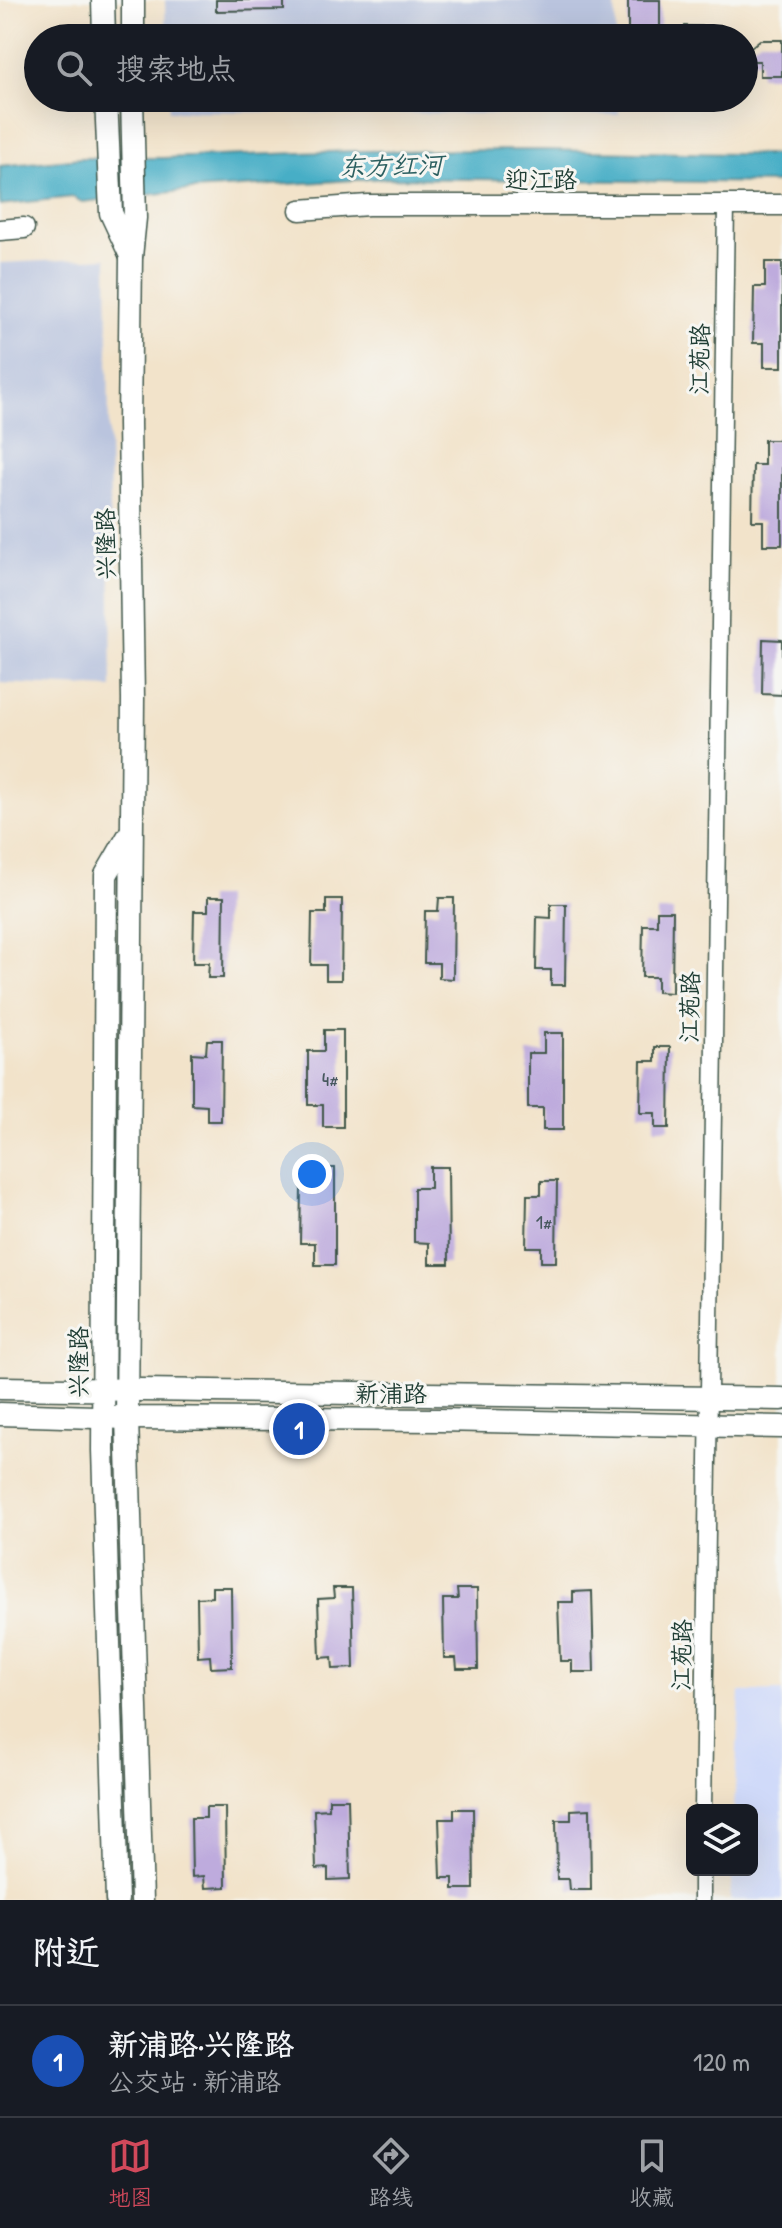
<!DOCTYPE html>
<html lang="zh">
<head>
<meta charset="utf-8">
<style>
  :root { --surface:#171b24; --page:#20242c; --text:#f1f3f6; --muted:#9ea1a6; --line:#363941; --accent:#d1495b }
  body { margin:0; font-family:"Patrick Hand","LXGW WenKai TC",sans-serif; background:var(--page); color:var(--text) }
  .controls { position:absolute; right:24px; bottom:24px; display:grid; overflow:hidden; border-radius:12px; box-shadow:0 8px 32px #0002 }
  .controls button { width:72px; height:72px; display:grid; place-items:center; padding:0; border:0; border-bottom:2px solid var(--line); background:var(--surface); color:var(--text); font:40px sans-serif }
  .you { position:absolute; left:312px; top:1174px; width:28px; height:28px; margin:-20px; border:6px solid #fff; border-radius:50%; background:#1a73e8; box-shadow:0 0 0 12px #1a73e833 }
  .badge { display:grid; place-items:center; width:52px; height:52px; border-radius:50%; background:var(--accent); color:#fff; font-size:26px; font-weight:700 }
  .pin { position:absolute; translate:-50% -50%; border:4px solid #fff; box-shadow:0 2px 8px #0006 }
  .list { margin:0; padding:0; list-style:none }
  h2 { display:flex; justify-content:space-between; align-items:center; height:104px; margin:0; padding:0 32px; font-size:34px }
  h2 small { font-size:26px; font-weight:400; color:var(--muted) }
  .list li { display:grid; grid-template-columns:52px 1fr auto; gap:24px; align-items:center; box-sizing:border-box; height:112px; padding:0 32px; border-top:2px solid var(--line) }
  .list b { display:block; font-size:30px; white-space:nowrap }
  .list p { margin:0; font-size:26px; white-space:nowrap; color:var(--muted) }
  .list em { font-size:26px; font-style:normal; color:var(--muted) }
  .icon { flex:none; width:44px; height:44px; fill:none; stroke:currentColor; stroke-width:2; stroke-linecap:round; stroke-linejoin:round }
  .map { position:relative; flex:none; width:782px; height:1900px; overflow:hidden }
  .search { position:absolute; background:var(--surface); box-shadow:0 8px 32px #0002; left:24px; right:24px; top:24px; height:88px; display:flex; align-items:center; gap:20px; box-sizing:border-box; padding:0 28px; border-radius:44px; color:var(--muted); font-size:30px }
  .sheet { height:216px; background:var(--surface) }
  nav { display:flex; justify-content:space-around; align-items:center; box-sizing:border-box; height:112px; border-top:2px solid var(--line); background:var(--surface); font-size:22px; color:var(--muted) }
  nav a { display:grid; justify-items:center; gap:4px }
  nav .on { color:var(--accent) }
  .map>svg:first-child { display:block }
  .built { fill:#d0daf9 }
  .industrial { fill:#bac4de }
  .water { fill:#46aec6; stroke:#32767d; stroke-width:2 }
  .building { fill:#beabdd }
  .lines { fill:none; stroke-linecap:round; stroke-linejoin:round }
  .minor-casing { stroke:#3f564a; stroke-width:19 }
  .tertiary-casing { stroke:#3f564a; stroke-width:23 }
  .secondary-casing { stroke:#3f564a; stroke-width:25 }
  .minor { stroke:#fff; stroke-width:16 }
  .tertiary { stroke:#fff; stroke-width:20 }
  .secondary { stroke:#fff; stroke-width:22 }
  .labels { text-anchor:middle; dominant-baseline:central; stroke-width:6; stroke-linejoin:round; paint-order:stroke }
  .number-label { font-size:20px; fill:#47585e }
  .street-label { font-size:24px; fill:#1f3d34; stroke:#f6f6f2 }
  .water-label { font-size:26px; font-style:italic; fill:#2b5f60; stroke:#f6f6f2 }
</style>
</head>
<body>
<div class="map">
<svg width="782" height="1900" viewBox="0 0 782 1900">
  <rect width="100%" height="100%" fill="#f6f6f2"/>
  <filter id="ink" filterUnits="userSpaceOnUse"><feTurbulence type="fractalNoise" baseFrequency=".0125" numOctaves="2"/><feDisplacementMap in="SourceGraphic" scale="16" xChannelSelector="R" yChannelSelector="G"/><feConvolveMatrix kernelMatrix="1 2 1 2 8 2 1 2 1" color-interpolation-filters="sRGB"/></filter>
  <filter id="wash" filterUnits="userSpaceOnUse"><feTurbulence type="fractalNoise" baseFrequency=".006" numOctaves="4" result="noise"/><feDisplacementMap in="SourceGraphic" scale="32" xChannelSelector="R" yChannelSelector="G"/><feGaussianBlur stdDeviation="1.8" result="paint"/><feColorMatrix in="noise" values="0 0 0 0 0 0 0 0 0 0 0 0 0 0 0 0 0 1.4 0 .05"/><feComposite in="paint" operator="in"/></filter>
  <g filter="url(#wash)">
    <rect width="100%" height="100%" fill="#f2e3ca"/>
    <polygon class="built" points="782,1691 782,1900 730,1900 732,1870 752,1870 752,1810 734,1810 740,1692"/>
    <g class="industrial">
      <polygon points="165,0 615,0 616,38 166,38"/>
      <polygon points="168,98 618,98 619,115 169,111"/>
      <polygon points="107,258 112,688 0,683 0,263"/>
    </g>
    <polygon class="water" points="542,150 782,155 782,183 386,178 191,190 82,202 73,197 0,205 0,166 81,158 163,158 354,151"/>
    <g id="blocks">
      <g class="building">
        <polygon points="216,0 284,0 284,10 216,11"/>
        <rect x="628" y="0" width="32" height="38"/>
        <polygon points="685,26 720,27 720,38 685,38"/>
        <polygon points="760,40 782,40 782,76 760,76 760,61 750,61 750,48"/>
        <polygon points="765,262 782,262 782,367 764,367 764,343 753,343 754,287 765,287"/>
        <polygon points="764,440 782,440 782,545 763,545 763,521 752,521 753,465 764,465"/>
        <polygon points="763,639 782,640 782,695 762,694"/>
        <polygon points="208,897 224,897 223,978 208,978 209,963 193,963 194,911 208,911"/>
        <polygon points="439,898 454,898 453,979 439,978 439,963 424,963 425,911 438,911"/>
        <polygon points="326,899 342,899 341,980 326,980 326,965 311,965 312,913 326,913"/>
        <polygon points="551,904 566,904 565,985 551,985 551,970 536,970 537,917 551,918"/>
        <polygon points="657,911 673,911 672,993 657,992 657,977 642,977 643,925 657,925"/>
        <polygon points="324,1030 343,1030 343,1127 323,1127 323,1105 308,1105 308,1051 324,1051"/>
        <polygon points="544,1033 563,1033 563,1130 543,1130 543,1108 528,1108 528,1053 544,1053"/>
        <polygon points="207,1040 222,1040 221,1121 207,1121 207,1106 192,1105 192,1053 206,1054"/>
        <polygon points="655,1047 670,1047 669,1128 655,1128 655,1113 640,1113 641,1061 655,1061"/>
        <polygon points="430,1167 448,1167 449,1264 429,1264 429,1243 414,1242 414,1188 430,1188"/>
        <polygon points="316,1168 335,1168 335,1265 315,1265 315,1243 300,1243 301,1188 316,1188"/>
        <polygon points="541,1181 557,1181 556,1262 541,1262 541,1247 526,1247 527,1195 541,1195"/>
        <polygon points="212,1587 231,1587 232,1667 211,1668 210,1656 198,1657 197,1598 212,1597"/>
        <polygon points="333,1588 352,1588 354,1668 333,1669 332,1657 320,1658 318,1599 334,1598"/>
        <polygon points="457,1589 477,1589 478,1669 457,1669 456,1658 444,1658 443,1599 458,1599"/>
        <polygon points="592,1591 594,1672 572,1672 572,1661 560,1661 558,1602 573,1602 573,1592"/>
        <polygon points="329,1799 348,1799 350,1879 328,1880 328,1868 316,1869 314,1810 329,1809"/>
        <polygon points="206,1807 225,1807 226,1887 205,1888 204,1876 192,1877 191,1818 206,1818"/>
        <polygon points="454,1809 473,1809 474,1889 453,1889 453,1878 441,1878 439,1819 454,1819"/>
        <polygon points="590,1809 591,1890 570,1890 569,1879 557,1879 556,1820 571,1820 571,1810"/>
      </g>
    </g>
  </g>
  <g filter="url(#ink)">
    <use href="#blocks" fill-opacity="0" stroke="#3f564a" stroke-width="2"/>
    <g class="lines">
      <g class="minor-casing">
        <g id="minor">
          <polyline points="703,1810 726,205"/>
          <polyline points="702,1900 702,1870"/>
        </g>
      </g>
      <g class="tertiary-casing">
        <g id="tertiary">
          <polyline points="300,210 368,205 782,205"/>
          <polyline points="0,230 24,228"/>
        </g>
      </g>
      <g class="secondary-casing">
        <g id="secondary">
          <polyline points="103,0 104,38"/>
          <polyline points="133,38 133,0"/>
          <polyline points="106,98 111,213 131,256"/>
          <polyline points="132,98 135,218 131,257 129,423 133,699 127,1418 142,1900"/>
          <polyline points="0,1388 782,1399"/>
          <polyline points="0,1414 127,1418 439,1420 782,1427"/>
          <polyline points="117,1900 103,1450 106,875 131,832"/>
        </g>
      </g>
      <use href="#minor" class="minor"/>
      <use href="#tertiary" class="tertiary"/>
      <use href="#secondary" class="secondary"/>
    </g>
  </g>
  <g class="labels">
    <g class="number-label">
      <text x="330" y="1078">4#</text>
      <text x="544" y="1221">1#</text>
    </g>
    <g class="street-label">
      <text x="541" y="179">迎江路</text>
      <text transform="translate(699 359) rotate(-89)">江苑路</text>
      <text transform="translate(105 544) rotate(-91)">兴隆路</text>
      <text transform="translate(689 1007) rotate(-89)">江苑路</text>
      <text transform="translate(78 1362) rotate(-90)">兴隆路</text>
      <text x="391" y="1393">新浦路</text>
      <text transform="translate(681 1655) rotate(-89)">江苑路</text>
    </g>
    <g class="water-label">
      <text transform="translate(391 165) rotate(-1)">东方红河</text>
    </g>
  </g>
</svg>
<div class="controls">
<button><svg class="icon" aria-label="layers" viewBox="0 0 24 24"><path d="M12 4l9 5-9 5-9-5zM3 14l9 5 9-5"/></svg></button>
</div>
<div class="you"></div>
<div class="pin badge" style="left:299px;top:1429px;background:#1a4fb4">1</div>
<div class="search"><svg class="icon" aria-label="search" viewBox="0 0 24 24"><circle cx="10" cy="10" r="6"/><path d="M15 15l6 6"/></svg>搜索地点</div>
</div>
<section class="sheet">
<h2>附近<small></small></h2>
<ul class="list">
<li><span class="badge" style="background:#1a4fb4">1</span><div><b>新浦路·兴隆路</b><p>公交站 · 新浦路</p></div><em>120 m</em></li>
</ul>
</section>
<nav>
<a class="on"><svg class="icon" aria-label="map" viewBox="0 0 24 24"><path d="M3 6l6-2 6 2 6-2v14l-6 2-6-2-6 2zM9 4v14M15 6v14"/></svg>地图</a>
<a><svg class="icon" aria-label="directions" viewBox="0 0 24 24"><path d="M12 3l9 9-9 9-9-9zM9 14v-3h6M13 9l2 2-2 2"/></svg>路线</a>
<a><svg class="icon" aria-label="saved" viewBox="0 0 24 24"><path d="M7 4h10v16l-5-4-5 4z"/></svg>收藏</a>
</nav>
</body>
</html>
